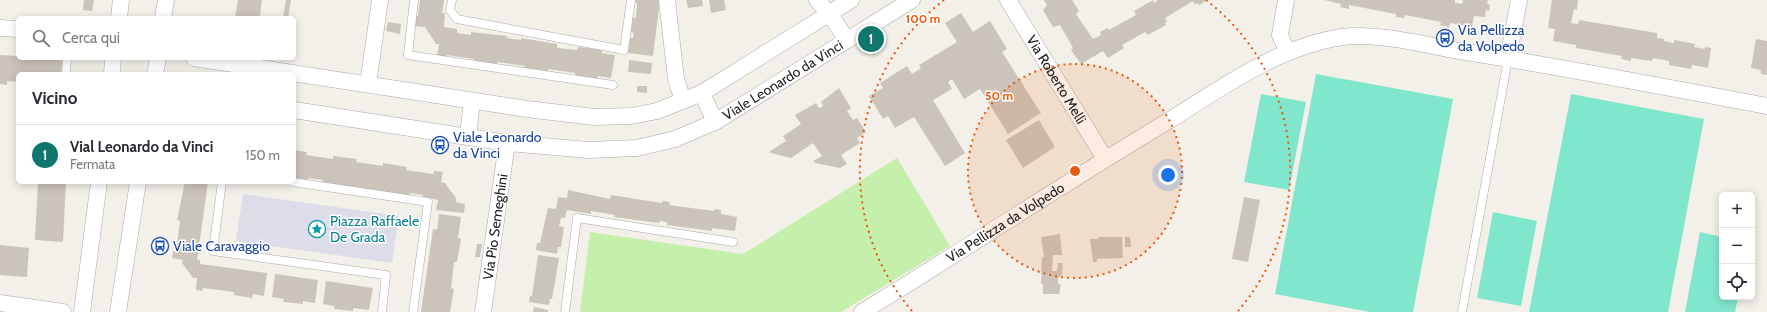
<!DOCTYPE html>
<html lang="it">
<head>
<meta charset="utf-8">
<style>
  :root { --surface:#fff; --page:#f2f2f3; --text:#2b2b33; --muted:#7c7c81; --line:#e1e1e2; --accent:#0f766e }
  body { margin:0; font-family:Cabin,sans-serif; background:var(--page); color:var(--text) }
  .controls { position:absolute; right:12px; bottom:12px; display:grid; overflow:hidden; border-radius:6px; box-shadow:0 2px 10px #0003 }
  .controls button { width:36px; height:36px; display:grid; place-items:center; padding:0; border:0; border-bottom:1px solid var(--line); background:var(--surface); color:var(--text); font:20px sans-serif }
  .you { position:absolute; left:1168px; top:175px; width:14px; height:14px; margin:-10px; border:3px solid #fff; border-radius:50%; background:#1a73e8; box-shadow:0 0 0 6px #1a73e833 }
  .badge { display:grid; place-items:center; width:26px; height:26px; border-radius:50%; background:var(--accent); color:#fff; font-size:13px; font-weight:700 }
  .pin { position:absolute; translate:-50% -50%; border:2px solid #fff; box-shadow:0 1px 4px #0006 }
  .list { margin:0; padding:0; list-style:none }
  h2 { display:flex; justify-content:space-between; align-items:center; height:52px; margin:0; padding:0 16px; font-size:17px }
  h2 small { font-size:13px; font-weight:400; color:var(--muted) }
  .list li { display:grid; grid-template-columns:26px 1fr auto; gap:12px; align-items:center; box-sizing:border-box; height:60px; padding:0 16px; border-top:1px solid var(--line) }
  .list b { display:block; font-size:15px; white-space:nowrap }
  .list p { margin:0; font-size:13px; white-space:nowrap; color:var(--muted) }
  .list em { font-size:13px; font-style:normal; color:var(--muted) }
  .icon { flex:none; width:22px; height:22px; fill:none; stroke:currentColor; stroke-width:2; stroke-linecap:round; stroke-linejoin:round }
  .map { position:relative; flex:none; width:1767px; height:312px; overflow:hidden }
  .search { position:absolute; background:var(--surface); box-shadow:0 2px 10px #0003; left:16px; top:16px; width:280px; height:44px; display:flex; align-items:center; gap:10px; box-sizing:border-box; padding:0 14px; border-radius:6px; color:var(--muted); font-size:15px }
  .panel { position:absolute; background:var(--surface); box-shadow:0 2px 10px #0003; left:16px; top:72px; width:280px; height:112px; border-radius:6px }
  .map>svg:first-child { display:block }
  .grass { fill:#c4f0ab }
  .pitch { fill:#80e7cc }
  .plaza { fill:#dddce9 }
  .building { fill:#cbc4ba }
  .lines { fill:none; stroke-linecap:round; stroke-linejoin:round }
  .lane-casing { stroke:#a9a9a9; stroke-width:9 }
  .street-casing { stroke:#a9a9a9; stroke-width:17 }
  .lane { stroke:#fff; stroke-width:8 }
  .street { stroke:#fff; stroke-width:16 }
  .ring { fill:none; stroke:#e8590c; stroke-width:2; stroke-dasharray:2 4 }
  .labels { text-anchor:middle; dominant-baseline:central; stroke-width:3; stroke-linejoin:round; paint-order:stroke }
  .transit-label { font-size:14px; fill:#164399; stroke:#fff; text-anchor:start }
  .street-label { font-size:14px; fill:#222; stroke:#fff }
  .culture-label { font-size:14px; fill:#0d838f; stroke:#fff; text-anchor:start }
  .centre { fill:#e8590c; stroke:#fff; stroke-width:2 }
  .ring-label { font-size:12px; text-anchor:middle; font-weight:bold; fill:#e8590c; stroke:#fff; stroke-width:3; stroke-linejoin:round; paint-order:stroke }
</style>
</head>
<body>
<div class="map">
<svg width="1767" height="312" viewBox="0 0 1767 312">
  <rect width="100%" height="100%" fill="#f2f0e8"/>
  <polygon class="grass" points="897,158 950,246 841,312 580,312 590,232 743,254"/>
  <g class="pitch">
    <polygon points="1316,74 1453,99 1413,312 1370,312 1275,294"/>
    <polygon points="1261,94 1306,102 1289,190 1244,182"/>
    <polygon points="1571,94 1704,119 1668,312 1529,312"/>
    <polygon points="1493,212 1537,221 1521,306 1477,298"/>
    <polygon points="1700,232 1722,237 1722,297 1738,297 1735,312 1685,312"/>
  </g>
  <polygon class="plaza" points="243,194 399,216 392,263 236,241"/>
  <g class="building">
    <polygon points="84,0 94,0 92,11 83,10"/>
    <polygon points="238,0 262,0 260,16 265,18 235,18"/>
    <polygon points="286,0 291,0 288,18 283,18"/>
    <polygon points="420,0 444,0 442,13 445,13 444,27 457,29 457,33 471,35 471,32 507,36 507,38 521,40 521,38 557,44 557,48 577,50 578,47 602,50 602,53 615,55 611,78 598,76 597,79 575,76 575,73 548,69 547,72 524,69 525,66 497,62 497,65 474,62 474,59 447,55 447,58 437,56 439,44 436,44 425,27 413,26 415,15 418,16"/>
    <polygon points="636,0 660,0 653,56 628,53 630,38 633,38 634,33 631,32 633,17 636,18 637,3 635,3"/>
    <polygon points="686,0 702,0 703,6 688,8"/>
    <polygon points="709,0 724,0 726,10 711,13"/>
    <polygon points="1044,0 1072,0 1079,11 1076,14 1093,39 1101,35 1100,32 1108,28 1109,30 1136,15 1134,11 1153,0 1154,3 1158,0 1208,0 1199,5 1197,3 1195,5 1193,1 1165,18 1167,22 1165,23 1166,25 1148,35 1145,32 1122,45 1124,48 1108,58 1103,51 1081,64 1071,50 1073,48 1060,25 1053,27 1043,10 1047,5"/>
    <polygon points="1324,0 1455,0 1455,3 1462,4 1463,0 1488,0 1487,4 1490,5 1489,11 1486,10 1485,17 1474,16 1472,27 1450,23 1449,27 1440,25 1441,22 1405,15 1404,18 1396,17 1396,14 1349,5 1349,9 1340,7 1341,4"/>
    <polygon points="1552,0 1578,0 1577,10 1574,9 1571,23 1578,24 1579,20 1657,33 1657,38 1664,39 1664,41 1674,43 1674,40 1695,44 1694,47 1705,49 1705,47 1711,48 1708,68 1692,65 1691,69 1669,65 1669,61 1653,58 1652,61 1631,58 1631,61 1621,59 1622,56 1576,48 1576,45 1553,41 1555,29 1548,28"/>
    <polygon points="961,13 973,32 990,21 1007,49 1002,52 1041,113 1008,134 980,89 964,99 952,79 948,82 952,89 933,100 965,153 945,166 914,117 895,128 888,116 883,119 869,96 883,88 880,83 907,66 912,74 921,68 919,65 957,42 945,23"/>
    <polygon points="388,22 401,24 400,34 386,31"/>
    <polygon points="1756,39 1767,41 1767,75 1761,74 1761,70 1751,68"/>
    <polygon points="0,55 18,56 18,58 62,59 61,74 18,74 18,82 7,81 7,85 0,84"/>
    <polygon points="629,60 652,63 651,74 628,72"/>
    <polygon points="637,86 647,86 647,93 637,92"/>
    <polygon points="839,88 851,108 847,111 853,120 857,118 866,132 857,138 860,143 841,155 847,164 840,168 815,163 813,161 822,156 813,143 791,158 771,153 769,152 786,141 783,136 801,124 795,115 816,103 819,108 823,106 821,102"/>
    <polygon points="1039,120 1055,147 1023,168 1006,140"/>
    <polygon points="294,150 307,152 306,155 333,159 333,156 357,159 356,162 383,166 383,163 407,167 406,170 433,174 434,171 443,172 441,182 445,183 456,198 456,202 465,204 464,213 436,210 438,200 423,197 423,195 410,193 409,196 323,184 323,180 308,178 308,181 294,179"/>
    <polygon points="38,182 66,182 63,242 35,240"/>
    <polygon points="185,182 208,182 197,260 200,260 200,264 267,273 264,296 253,294 252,298 234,295 234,292 203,288 202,291 196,290 197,278 193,278 182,263 183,260 172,258 173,251 176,252 180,221 177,220"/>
    <polygon points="568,190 610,199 611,195 662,203 663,201 670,202 669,205 714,211 714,209 721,210 721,214 737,217 735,231 712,228 712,231 667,225 667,222 660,221 659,223 614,217 615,215 591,211 591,214 567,210 565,218 561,218 559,226 564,227 561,247 558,247 557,254 536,250 537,243 540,243 548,208 556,209 558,197 567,198"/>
    <polygon points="1244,197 1260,200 1248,262 1232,259"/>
    <polygon points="439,214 461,217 458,238 461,239 457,262 454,262 451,288 454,289 450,312 421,312 433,229 437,230"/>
    <polygon points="1060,234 1062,255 1053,255 1052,271 1057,271 1058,263 1063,263 1062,275 1058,278 1058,284 1061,284 1059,294 1043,294 1043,284 1041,284 1042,257 1044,257 1041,237"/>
    <polygon points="1098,237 1122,237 1123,258 1097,259 1097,262 1093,262 1090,239 1098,239"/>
    <polygon points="1125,237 1130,237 1131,247 1125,247"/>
    <polygon points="477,244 482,244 480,257 475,257"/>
    <polygon points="0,245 29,248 27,277 0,275"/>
    <polygon points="538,255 559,258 552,299 550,299 549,305 529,302 530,296 532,296"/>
    <polygon points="275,274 318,280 315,303 303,301 303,304 283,302 284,299 272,297"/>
    <polygon points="326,281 373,288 369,310 353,308 353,311 334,309 334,306 323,304"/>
    <polygon points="534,307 548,310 548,312 533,312"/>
  </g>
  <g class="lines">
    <g class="lane-casing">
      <g id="lane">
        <polyline points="414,0 408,55 613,85"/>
        <polyline points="452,0 450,10 457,19 624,50 631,0"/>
        <polyline points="66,74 67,58"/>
        <polyline points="222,182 213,251 386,275 382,312"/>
        <polyline points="293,182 428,202 413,312"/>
        <polyline points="565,312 577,218 733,242"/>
        <polyline points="1462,312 1508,59"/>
      </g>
    </g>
    <g class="street-casing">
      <g id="street">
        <polyline points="667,0 676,79 683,101"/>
        <polyline points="817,0 829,13 847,40"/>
        <path id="s1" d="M1008 0 1105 159"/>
        <polyline points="1286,0 1280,35 1287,51"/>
        <polyline points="119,18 121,0"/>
        <polyline points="163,18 166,0"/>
        <polyline points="0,28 18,29"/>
        <polyline points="194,58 527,109 594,117 631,116 657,111 702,93 851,0"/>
        <polyline points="1508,59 1519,0"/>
        <polyline points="112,74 113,58"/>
        <polyline points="155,74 158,58"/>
        <polyline points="368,84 380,0"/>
        <polyline points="702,93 715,122"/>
        <path id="s2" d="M294 110 507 143 588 150 637 148 675 139 715 122 912 0"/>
        <polyline points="468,137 472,101"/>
        <polyline points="0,303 63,312"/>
        <polyline points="82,312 99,182"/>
        <polyline points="118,312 138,182"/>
        <path id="s3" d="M483 312 507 143"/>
        <path id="s4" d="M862 312C964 250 1063 184 1165 123 1220 89 1276 47 1342 37 1376 32 1425 45 1460 51 1562 67 1665 87 1767 106"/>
      </g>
    </g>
    <use href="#lane" class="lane"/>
    <use href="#street" class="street"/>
  </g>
  <circle cx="1075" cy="171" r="107" fill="#e8590c" fill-opacity=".12"/>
  <g class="ring">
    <circle cx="1075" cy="171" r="107"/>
    <path d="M912 311A215 215 0 0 1 944 0M1206 0A215 215 0 0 1 1238 311"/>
  </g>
  <defs>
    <g id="bus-ring" transform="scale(0.9)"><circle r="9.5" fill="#fff" stroke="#1a4fb4" stroke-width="1.5"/><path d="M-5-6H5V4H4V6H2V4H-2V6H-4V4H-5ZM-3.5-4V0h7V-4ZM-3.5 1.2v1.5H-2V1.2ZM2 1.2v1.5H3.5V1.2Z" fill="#1a4fb4"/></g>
    <g id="sight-ring" transform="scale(0.9)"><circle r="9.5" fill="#fff" stroke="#0f9aa8" stroke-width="1.5"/><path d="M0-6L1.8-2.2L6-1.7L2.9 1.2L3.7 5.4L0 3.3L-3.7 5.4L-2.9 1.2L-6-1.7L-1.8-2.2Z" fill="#0f9aa8"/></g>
  </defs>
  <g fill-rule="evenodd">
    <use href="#bus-ring" x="1445" y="38"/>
    <use href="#bus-ring" x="440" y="145"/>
    <use href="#sight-ring" x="317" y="229"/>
    <use href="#bus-ring" x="160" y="246"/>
  </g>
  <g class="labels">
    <g class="transit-label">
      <text x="1458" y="30">Via Pellizza<tspan x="1458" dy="16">da Volpedo</tspan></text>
      <text x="453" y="137">Viale Leonardo<tspan x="453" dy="16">da Vinci</tspan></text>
      <text x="173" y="246">Viale Caravaggio</text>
    </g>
    <g class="street-label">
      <text stroke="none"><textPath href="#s1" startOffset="93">Via Roberto Melli</textPath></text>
      <text stroke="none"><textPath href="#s2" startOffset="508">Viale Leonardo da Vinci</textPath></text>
      <text stroke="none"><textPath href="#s4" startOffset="169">Via Pellizza da Volpedo</textPath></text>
      <text stroke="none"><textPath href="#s3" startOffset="86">Via Pio Semeghini</textPath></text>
    </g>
    <g class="culture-label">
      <text x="330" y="221">Piazza Raffaele<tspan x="330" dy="16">De Grada</tspan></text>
    </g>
  </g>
  <circle cx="1075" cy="171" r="6" class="centre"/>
  <g class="ring-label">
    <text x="923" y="23">100 m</text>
    <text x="999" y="100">50 m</text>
  </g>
</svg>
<div class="controls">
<button>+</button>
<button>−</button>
<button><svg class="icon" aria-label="locate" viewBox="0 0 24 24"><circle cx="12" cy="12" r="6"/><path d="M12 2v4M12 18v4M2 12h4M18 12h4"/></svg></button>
</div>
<div class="you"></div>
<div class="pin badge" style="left:871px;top:39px">1</div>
<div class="search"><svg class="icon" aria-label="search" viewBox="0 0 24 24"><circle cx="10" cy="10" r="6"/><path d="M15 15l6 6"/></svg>Cerca qui</div>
<section class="panel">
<h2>Vicino<small></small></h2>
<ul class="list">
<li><span class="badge">1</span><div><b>Vial Leonardo da Vinci</b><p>Fermata</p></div><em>150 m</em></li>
</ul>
</section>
</div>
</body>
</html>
